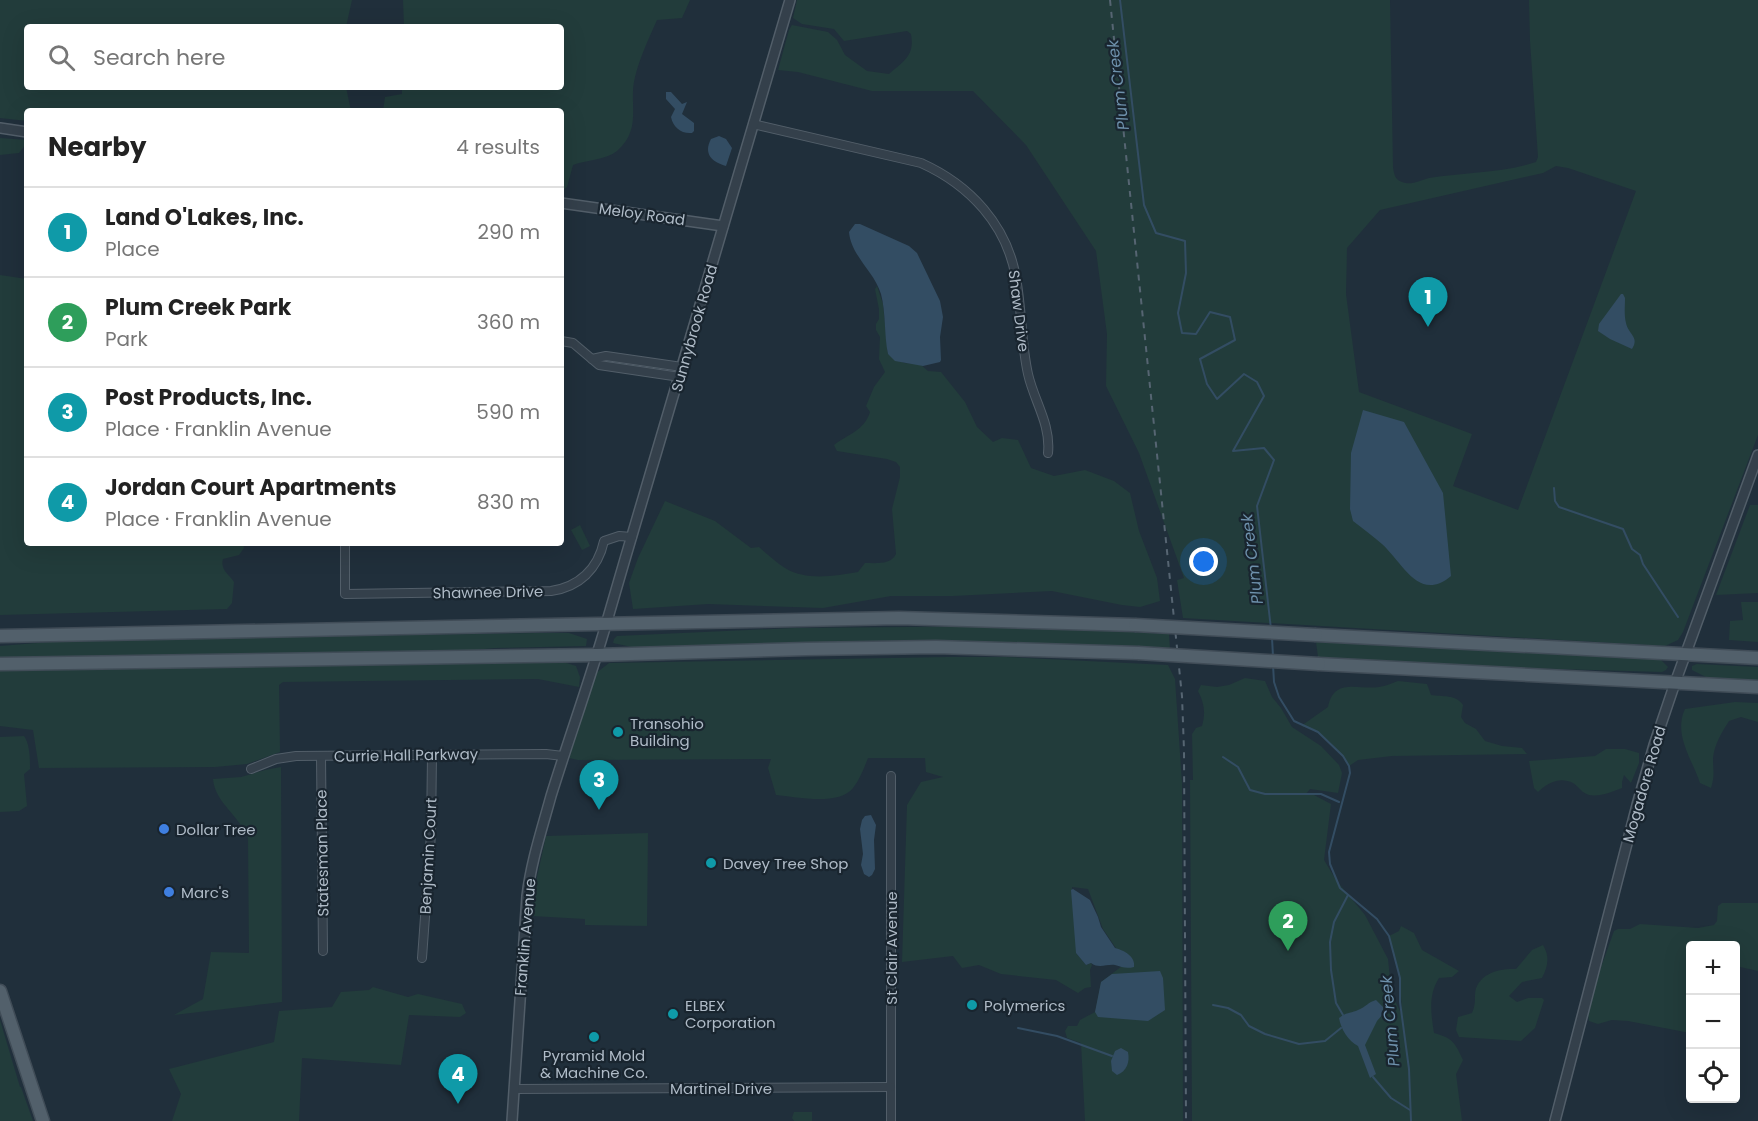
<!DOCTYPE html>
<html lang="en">
<head>
<meta charset="utf-8">
<style>
  :root { --surface:#fff; --page:#f2f2f2; --text:#222; --muted:#767676; --line:#e0e0e0; --accent:#0b8043 }
  body { margin:0; font-family:Poppins,sans-serif; background:var(--page); color:var(--text) }
  .controls { position:absolute; right:18px; bottom:18px; display:grid; overflow:hidden; border-radius:6px; box-shadow:0 6px 24px #0002 }
  .controls button { width:54px; height:54px; display:grid; place-items:center; padding:0; border:0; border-bottom:2px solid var(--line); background:var(--surface); color:var(--text); font:30px sans-serif }
  .you { position:absolute; left:1204px; top:562px; width:21px; height:21px; margin:-15px; border:4px solid #fff; border-radius:50%; background:#1a73e8; box-shadow:0 0 0 9px #1a73e833 }
  .badge { display:grid; place-items:center; width:39px; height:39px; border-radius:50%; background:var(--accent); color:#fff; font-size:20px; font-weight:700 }
  .pin { position:absolute; translate:-50% -50px; filter:drop-shadow(0 2px 3px #0008) }
  .pin::after { content:''; position:absolute; top:32px; width:21px; height:18px; background:inherit; clip-path:polygon(0 0,100% 0,50% 100%) }
  .list { margin:0; padding:0; list-style:none }
  h2 { display:flex; justify-content:space-between; align-items:center; height:78px; margin:0; padding:0 24px; font-size:26px }
  h2 small { font-size:20px; font-weight:400; color:var(--muted) }
  .list li { display:grid; grid-template-columns:39px 1fr auto; gap:18px; align-items:center; box-sizing:border-box; height:90px; padding:0 24px; border-top:2px solid var(--line) }
  .list b { display:block; font-size:22px; white-space:nowrap }
  .list p { margin:0; font-size:20px; white-space:nowrap; color:var(--muted) }
  .list em { font-size:20px; font-style:normal; color:var(--muted) }
  .icon { flex:none; width:33px; height:33px; fill:none; stroke:currentColor; stroke-width:2; stroke-linecap:round; stroke-linejoin:round }
  .map { position:relative; flex:none; width:1758px; height:1121px; overflow:hidden }
  .search { position:absolute; background:var(--surface); box-shadow:0 6px 24px #0002; left:24px; top:24px; width:540px; height:66px; display:flex; align-items:center; gap:15px; box-sizing:border-box; padding:0 21px; border-radius:6px; color:var(--muted); font-size:22px }
  .panel { position:absolute; background:var(--surface); box-shadow:0 6px 24px #0002; left:24px; top:108px; width:540px; height:438px; border-radius:6px }
  .map>svg:first-child { display:block }
  .green { fill:#223c3b; fill-rule:evenodd }
  .water { fill:#334d63 }
  .lines { fill:none; stroke-linecap:round; stroke-linejoin:round }
  .stream { stroke:#334d63; stroke-width:2 }
  .minor-casing { stroke:#525e69; stroke-width:10 }
  .tertiary-casing { stroke:#525e69; stroke-width:12 }
  .primary-casing { stroke:#404c57; stroke-width:15 }
  .minor { stroke:#34404b; stroke-width:8 }
  .tertiary { stroke:#34404b; stroke-width:9 }
  .primary { stroke:#52606b; stroke-width:12 }
  .rail { stroke:#566572; stroke-width:2; stroke-dasharray:6 6; stroke-linecap:butt }
  .primary-bridge-casing { stroke:#404c57; stroke-width:15; stroke-linecap:butt }
  .primary-bridge { stroke:#52606b; stroke-width:12 }
  .culture-dot { fill:#0f9aa8; stroke:#19252f; stroke-width:2 }
  .shop-dot { fill:#3f7fe0; stroke:#19252f; stroke-width:2 }
  .labels { text-anchor:middle; dominant-baseline:central; stroke-width:4.5; stroke-linejoin:round; paint-order:stroke }
  .street-label { font-size:15px; fill:#afbbc7; stroke:#19252f }
  .poi-label { font-size:15px; fill:#afbbc7; stroke:#19252f; text-anchor:start }
  .water-label { font-size:16px; font-style:italic; fill:#6e91ac; stroke:#19252f }
</style>
</head>
<body>
<div class="map">
<svg width="1758" height="1121" viewBox="0 0 1758 1121">
  <rect width="100%" height="100%" fill="#202f3b"/>
  <g class="green">
    <polygon points="0,0 352,0 346,27 27,27 27,87 291,87 289,89 346,87 351,111 27,111 27,121 0,118"/>
    <path d="M403 0H690L682 18 657 20C649 38 640 57 635 77 628 104 643 128 617 151 606 160 586 160 573 165L567 187 561 192V111H383L385 97 402 94V87H561V27H404Z"/>
    <path d="M797 0H1390L1393 167C1394 174 1395 180 1402 182 1411 186 1421 180 1429 178 1465 172 1502 173 1536 162L1538 157 1530 41 1529 0H1758V435L1683 632 1678 640 1665 646 1183 618 1177 580 1184 578 1139 453 1106 386 1107 334 1096 251 1026 145 973 91H872L798 72 778 70 789 30 792 25 828 32 837 40 845 55 867 71 889 74C904 61 915 56 911 34L907 31 844 41 834 29 802 24 793 18ZM1556 166 1568 168 1636 191 1518 510 1453 486 1472 434 1359 392 1346 294 1347 248 1380 210 1543 173Z"/>
    <polygon points="0,138 27,140 27,143 19,153 0,155"/>
    <path d="M0 275 27 279V543H243L244 548 239 555 223 559C220 570 229 574 234 582L232 603 227 609 0 615Z"/>
    <path d="M877 286 883 304 888 354 904 363 920 364 928 371 941 372 965 402 977 427 993 442 1002 438 1018 440 1031 468 1054 476 1085 470 1114 481 1130 493 1139 531 1157 578 1160 601 1140 607 1122 605 1052 591 953 596H891L823 608 708 604 633 609 629 583 638 558 665 501 715 521 751 548 759 547C767 554 776 562 785 568 806 581 835 576 858 572L865 563C876 563 891 565 896 554L892 509 900 477V467L896 462 887 459 837 451 834 445C848 434 864 431 870 412L866 406 874 387 885 372 879 359 880 337 876 330V324L879 319V309L875 289Z"/>
    <polygon points="1750,505 1758,505 1758,593 1716,595"/>
    <polygon points="580,525 590,546 582,550 571,530"/>
    <polygon points="1741,602 1758,602 1758,642 1729,640 1730,621 1743,620"/>
    <polygon points="1021,626 1169,634 1170,650 641,649 613,643 614,639 617,636 794,628"/>
    <polygon points="536,633 569,633 587,639 586,646 495,648 452,652 0,659 0,646 74,640"/>
    <polygon points="1316,642 1648,658 1661,660 1668,667 1666,670 1662,672 1492,667 1318,657"/>
    <path d="M948 657H1006L1168 665 1175 679 1182 783 1183 1121H1085L1081 1043 1067 1038 1065 1031 1068 1026H1077L1080 1020 1095 1012 1101 982 1126 963 1103 929 1088 889 1072 887 1077 921 1076 953 1086 965 1091 963 1092 965 1090 970 1091 987 1085 988 1078 993 1056 980 1001 974 979 965 962 968 953 956 902 962 907 805 921 782 943 777 926 772 925 758H868C864 768 860 779 853 788 839 806 797 797 776 795L768 768 771 759 578 760 569 758 595 674 609 663Z"/>
    <polygon points="560,661 576,666 580,677 579,687 538,679 283,682 279,685 280,752 247,764 215,767 39,768 33,730 0,726 0,671"/>
    <polygon points="1697,664 1758,667 1758,681 1715,679 1706,677 1692,670 1692,666"/>
    <path d="M1245 678 1265 681 1272 697 1281 708 1292 727 1321 746 1339 765 1342 773 1338 793 1310 789 1306 794 1314 795 1331 804 1324 860 1336 880 1365 915 1388 959 1392 998 1394 999 1402 1015 1400 978 1389 936 1399 931 1401 926 1414 933 1422 950 1459 971 1452 977 1439 978C1428 995 1431 1014 1434 1033 1453 1038 1455 1043 1463 1060L1456 1074 1462 1121H1192L1190 780H1193L1192 734 1196 728 1202 726C1206 712 1204 703 1198 691L1201 685 1217 687 1229 685Z"/>
    <path d="M1398 681 1427 684 1431 695C1442 697 1456 694 1463 705L1461 717 1465 723 1476 729 1485 741 1502 746 1522 748 1527 754 1392 756 1358 760 1349 766C1339 749 1321 730 1301 726L1328 707C1334 677 1358 690 1379 687 1386 686 1392 683 1398 681Z"/>
    <path d="M1735 702 1758 703V722L1741 717 1729 721C1722 732 1714 745 1713 758 1713 771 1715 775 1711 788L1700 783C1692 759 1673 734 1685 709Z"/>
    <path d="M24 736C30 744 30 759 30 769L24 774 27 806 19 811 0 812V737Z"/>
    <path d="M1606 749H1625L1639 753V763L1631 783 1624 775 1622 782V788C1612 792 1600 797 1589 795 1582 793 1579 787 1573 783 1560 776 1547 783 1538 792L1534 788 1529 761 1595 756Z"/>
    <path d="M281 767 282 1002 174 1015 203 999 211 952 249 953 248 838C240 816 215 803 213 779L241 777 265 770Z"/>
    <polygon points="648,833 647,926 585,925 585,919 532,916 534,891 546,836"/>
    <polygon points="1722,903 1758,903 1758,971 1736,966 1736,946 1690,946 1690,1033 1628,1021 1612,1020 1598,1024 1589,1021 1588,1015 1600,970 1614,931 1618,929 1630,929 1640,924 1698,928 1714,925 1717,921 1718,906"/>
    <path d="M1543 945C1550 957 1548 966 1542 978L1522 982 1509 996 1517 1002 1528 998H1542L1544 1000 1535 1028 1521 1041 1459 1037 1456 1030 1458 1017 1472 1013C1475 1006 1475 1002 1475 995 1476 974 1499 968 1516 969L1532 950Z"/>
    <polygon points="373,987 408,997 418,994 462,1004 466,1013 460,1017 409,1015 401,1065 302,1058 299,1121 172,1121 181,1094 169,1069 274,1042 279,1011 332,1007 341,992 369,990"/>
    <polygon points="0,1020 20,1087 21,1087 33,1121 0,1121"/>
    <polygon points="794,1112 812,1112 812,1121 794,1121 792,1118"/>
  </g>
  <g class="water">
    <path d="M666 92H671L682 104 687 102 682 114 694 123V131L692 133C681 134 673 127 671 117L675 109 666 99Z"/>
    <path d="M719 136 726 139 732 148 726 166C712 162 703 154 711 139Z"/>
    <path d="M855 224H860L909 246 917 253 940 301 943 317 940 337 941 360 940 362 923 366 895 361 888 354C884 335 886 313 881 294 874 271 851 256 849 232Z"/>
    <path d="M1621 294H1623L1625 298C1625 306 1624 315 1626 323 1628 334 1640 337 1632 349L1610 339 1598 331 1599 324Z"/>
    <path d="M1363 410 1404 422 1443 493 1451 576C1419 603 1403 563 1382 544 1373 536 1363 529 1353 521L1350 509 1351 453Z"/>
    <polygon points="871,815 876,825 874,840 875,869 872,875 869,877 864,874 861,865 863,854 860,829 862,820 865,816"/>
    <path d="M1073 889 1090 900 1098 917 1101 927 1115 948C1124 950 1136 957 1134 967 1126 969 1122 967 1115 965 1106 964 1099 969 1091 963L1086 965 1076 953 1071 890Z"/>
    <polygon points="1160,971 1163,978 1165,1010 1148,1021 1098,1017 1095,1012 1101,982 1112,974"/>
    <path d="M1376 1000 1383 1007V1014L1377 1021 1365 1045 1376 1074 1370 1078 1358 1046C1348 1041 1341 1029 1339 1018 1349 1011 1349 1014 1358 1010 1366 1007 1368 1002 1376 1000Z"/>
    <path d="M1121 1048 1128 1052C1130 1062 1127 1071 1117 1075L1112 1071 1111 1061 1115 1051Z"/>
  </g>
  <g class="lines">
    <g class="stream">
      <polyline points="1120,0 1144,205 1156,233 1185,241 1186,273 1178,313 1182,333 1196,334 1210,312 1230,317 1235,340 1200,359 1207,384 1217,399 1244,374 1257,382 1264,396 1233,451 1264,448 1274,460 1257,506 1271,629"/>
      <polyline points="1554,488 1555,501 1559,507 1623,529 1632,549 1640,555 1643,564 1678,617"/>
      <polyline points="1272,638 1273,656"/>
      <polyline points="1273,665 1274,682 1279,697 1294,721 1318,732 1343,756 1349,766 1350,773 1329,852 1330,864 1340,888 1377,919 1389,936 1400,978 1400,1002 1409,1069 1411,1121"/>
      <polyline points="1223,757 1238,767 1250,790 1265,794 1321,794 1339,802"/>
      <polyline points="1213,1005 1228,1008 1241,1015 1249,1026 1265,1034 1299,1044 1325,1041 1341,1028"/>
      <polyline points="1343,1015 1336,1003 1331,970 1330,942 1334,922 1348,895"/>
      <polyline points="1018,1028 1057,1036 1112,1056"/>
      <polyline points="1373,1077 1391,1098 1410,1110"/>
    </g>
    <g class="minor-casing">
      <g id="minor">
        <path d="M753 124 921 163C970 185 1007 225 1016 278 1022 310 1021 343 1028 374 1034 401 1051 424 1048 453"/>
        <polyline points="561,341 573,343 599,365 680,377"/>
        <polyline points="592,359 606,356 682,367"/>
        <path d="M345 546V594L551 591C579 587 598 569 604 541L619 536 632 537"/>
        <polyline points="321,756 323,951"/>
        <polyline points="251,769 276,759 296,756 546,754 563,756"/>
        <polyline points="891,776 891,1121"/>
        <polyline points="422,958 431,834 432,755"/>
        <polyline points="515,1089 891,1087"/>
      </g>
    </g>
    <g class="tertiary-casing">
      <g id="tertiary">
        <polyline points="0,128 27,132"/>
        <polyline points="561,203 723,226"/>
        <path d="M512 1121 527 896C531 862 542 829 551 796 569 738 590 680 607 621 667 414 730 208 790 0"/>
        <polyline points="1555,1121 1637,805 1654,745 1675,683 1758,455"/>
      </g>
    </g>
    <g class="primary-casing">
      <g id="primary">
        <polyline points="1316,635 1758,658"/>
        <polyline points="0,636 899,618 1135,625"/>
        <polyline points="0,664 596,655 807,649 936,647 1138,653"/>
        <polyline points="1319,664 1758,687"/>
        <polyline points="0,991 43,1121"/>
      </g>
    </g>
    <use href="#minor" class="minor"/>
    <use href="#tertiary" class="tertiary"/>
    <use href="#primary" class="primary"/>
    <polyline class="rail" points="1110,0 1182,696 1184,750 1186,1121"/>
    <g class="primary-bridge-casing">
      <g id="primary-bridge">
        <polyline points="1135,625 1316,635"/>
        <polyline points="1138,653 1319,664"/>
      </g>
    </g>
    <use href="#primary-bridge" class="primary-bridge"/>
  </g>
  <g class="culture-dot">
    <circle cx="618" cy="732" r="6"/>
    <circle cx="711" cy="863" r="6"/>
    <circle cx="972" cy="1005" r="6"/>
    <circle cx="673" cy="1014" r="6"/>
    <circle cx="594" cy="1037" r="6"/>
  </g>
  <g class="shop-dot">
    <circle cx="164" cy="829" r="6"/>
    <circle cx="169" cy="892" r="6"/>
  </g>
  <g class="labels">
    <g class="street-label">
      <text transform="translate(642 214) rotate(8)">Meloy Road</text>
      <text transform="translate(1019 311) rotate(83)">Shaw Drive</text>
      <text transform="translate(694 328) rotate(-74)">Sunnybrook Road</text>
      <text transform="translate(488 592) rotate(-1)">Shawnee Drive</text>
      <text transform="translate(406 755) rotate(-1)">Currie Hall Parkway</text>
      <text transform="translate(1644 784) rotate(-74)">Mogadore Road</text>
      <text transform="translate(322 853) rotate(-91)">Statesman Place</text>
      <text transform="translate(428 856) rotate(-87)">Benjamin Court</text>
      <text transform="translate(525 937) rotate(-85)">Franklin Avenue</text>
      <text transform="translate(891 948) rotate(-90)">St Clair Avenue</text>
      <text x="721" y="1088">Martinel Drive</text>
    </g>
    <g class="poi-label">
      <text x="630" y="723">Transohio<tspan x="630" dy="17">Building</tspan></text>
      <text x="176" y="829">Dollar Tree</text>
      <text x="723" y="863">Davey Tree Shop</text>
      <text x="181" y="892">Marc's</text>
      <text x="685" y="1005">ELBEX<tspan x="685" dy="17">Corporation</tspan></text>
      <text x="984" y="1005">Polymerics</text>
      <text x="594" y="1055" text-anchor="middle">Pyramid Mold<tspan x="594" dy="17">&amp; Machine Co.</tspan></text>
    </g>
    <g class="water-label">
      <text transform="translate(1118 85) rotate(-97)">Plum Creek</text>
      <text transform="translate(1252 559) rotate(-97)">Plum Creek</text>
      <text transform="translate(1390 1021) rotate(-95)">Plum Creek</text>
    </g>
  </g>
</svg>
<div class="controls">
<button>+</button>
<button>−</button>
<button><svg class="icon" aria-label="locate" viewBox="0 0 24 24"><circle cx="12" cy="12" r="6"/><path d="M12 2v4M12 18v4M2 12h4M18 12h4"/></svg></button>
</div>
<div class="you"></div>
<div class="pin badge" style="left:1428px;top:327px;background:#0f9aa8">1</div>
<div class="pin badge" style="left:1288px;top:951px;background:#2e9e5b">2</div>
<div class="pin badge" style="left:599px;top:810px;background:#0f9aa8">3</div>
<div class="pin badge" style="left:458px;top:1104px;background:#0f9aa8">4</div>
<div class="search"><svg class="icon" aria-label="search" viewBox="0 0 24 24"><circle cx="10" cy="10" r="6"/><path d="M15 15l6 6"/></svg>Search here</div>
<section class="panel">
<h2>Nearby<small>4 results</small></h2>
<ul class="list">
<li><span class="badge" style="background:#0f9aa8">1</span><div><b>Land O'Lakes, Inc.</b><p>Place</p></div><em>290 m</em></li>
<li><span class="badge" style="background:#2e9e5b">2</span><div><b>Plum Creek Park</b><p>Park</p></div><em>360 m</em></li>
<li><span class="badge" style="background:#0f9aa8">3</span><div><b>Post Products, Inc.</b><p>Place · Franklin Avenue</p></div><em>590 m</em></li>
<li><span class="badge" style="background:#0f9aa8">4</span><div><b>Jordan Court Apartments</b><p>Place · Franklin Avenue</p></div><em>830 m</em></li>
</ul>
</section>
</div>
</body>
</html>
